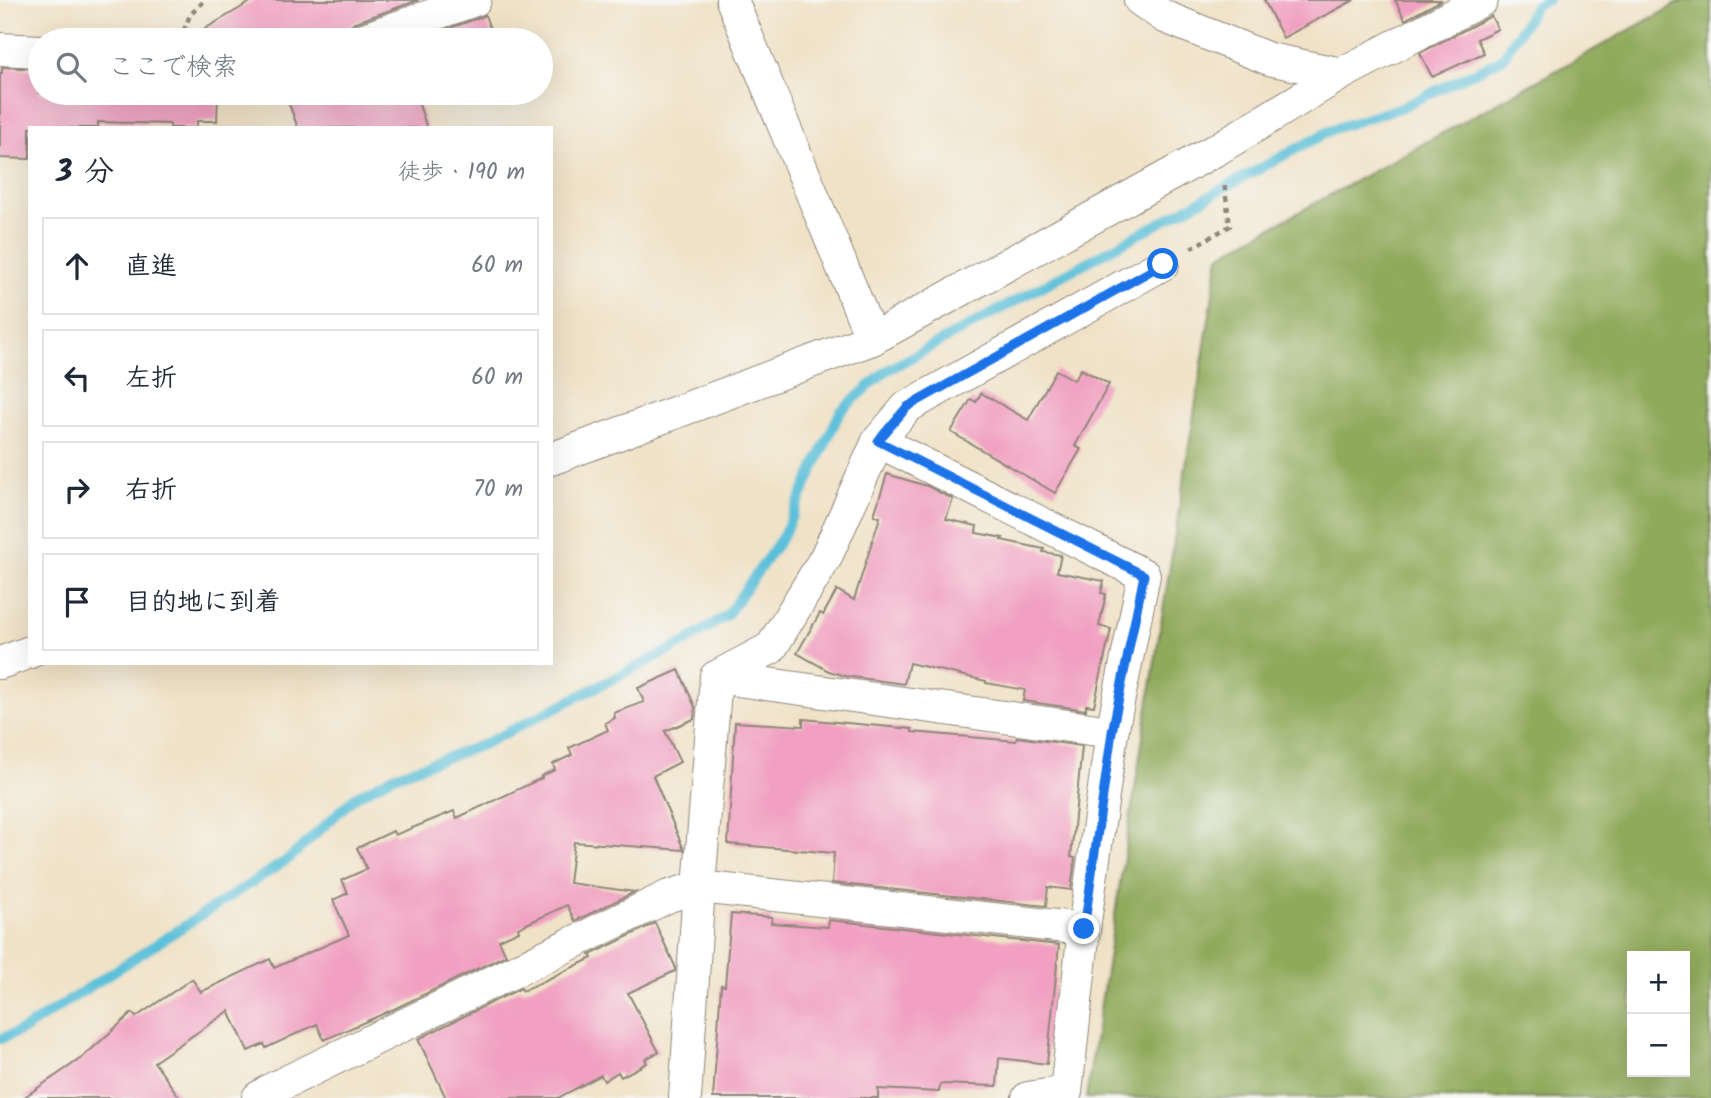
<!DOCTYPE html>
<html lang="ja">
<head>
<meta charset="utf-8">
<style>
  :root { --surface:#fff; --page:#f2f2f3; --text:#1f2937; --muted:#747a83; --line:#e0e1e3 }
  body { margin:0; font-family:Kalam,"Klee One",sans-serif; background:var(--page); color:var(--text) }
  .controls { position:absolute; right:21px; bottom:21px; display:grid; overflow:hidden; border-radius:0px; box-shadow:0 7px 28px #0002 }
  .controls button { width:63px; height:63px; display:grid; place-items:center; padding:0; border:0; border-bottom:2px solid var(--line); background:var(--surface); color:var(--text); font:35px sans-serif }
  .stop { position:absolute; width:21px; height:21px; margin:-16px; border:5px solid #1a73e8; border-radius:50%; background:#fff }
  .stop.end { background:#1a73e8; border-color:#fff; box-shadow:0 2px 7px #0008 }
  .list { margin:0; padding:0; list-style:none }
  h2 { display:flex; justify-content:space-between; align-items:center; height:91px; margin:0; padding:0 28px; font-size:30px }
  h2 small { font-size:23px; font-weight:400; color:var(--muted) }
  .list li { display:grid; grid-template-columns:46px 1fr auto; gap:21px; align-items:center; box-sizing:border-box; height:98px; margin:0 14px 14px; padding:0 14px; border:2px solid var(--line); border-radius:0px }
  .list b { display:block; font-size:26px; white-space:nowrap }
  .list em { font-size:23px; font-style:normal; color:var(--muted) }
  .icon { flex:none; width:38px; height:38px; fill:none; stroke:currentColor; stroke-width:2; stroke-linecap:round; stroke-linejoin:round }
  .map { position:relative; flex:none; width:1711px; height:1098px; overflow:hidden }
  .search { position:absolute; background:var(--surface); box-shadow:0 7px 28px #0002; left:28px; top:28px; width:525px; height:77px; display:flex; align-items:center; gap:18px; box-sizing:border-box; padding:0 24px; border-radius:38px; color:var(--muted); font-size:26px }
  .panel { position:absolute; background:var(--surface); box-shadow:0 7px 28px #0002; left:28px; top:126px; width:525px; height:539px; border-radius:0px }
  .map>svg:first-child { display:block }
  .forest { fill:#90aa5c; stroke:#5e6a44; stroke-width:2; fill-rule:evenodd }
  .lines { fill:none; stroke-linecap:round; stroke-linejoin:round }
  .stream { stroke:#5bc0d9; stroke-width:10 }
  .building { fill:#f1a0c1 }
  .street-casing { stroke:#8e8679; stroke-width:34 }
  .path { stroke:#8e8679; stroke-width:4.5; stroke-dasharray:5 5; stroke-linecap:butt }
  .street { stroke:#fff; stroke-width:32 }
  .route { stroke:#1a73e8; stroke-width:9 }
</style>
</head>
<body>
<div class="map">
<svg width="1711" height="1098" viewBox="0 0 1711 1098">
  <rect width="100%" height="100%" fill="#f6f6f2"/>
  <filter id="ink" filterUnits="userSpaceOnUse"><feTurbulence type="fractalNoise" baseFrequency=".0143" numOctaves="2"/><feDisplacementMap in="SourceGraphic" scale="14" xChannelSelector="R" yChannelSelector="G"/><feConvolveMatrix kernelMatrix="1 2 1 2 8 2 1 2 1" color-interpolation-filters="sRGB"/></filter>
  <filter id="wash" filterUnits="userSpaceOnUse"><feTurbulence type="fractalNoise" baseFrequency=".00686" numOctaves="4" result="noise"/><feDisplacementMap in="SourceGraphic" scale="28" xChannelSelector="R" yChannelSelector="G"/><feGaussianBlur stdDeviation="1.57" result="paint"/><feColorMatrix in="noise" values="0 0 0 0 0 0 0 0 0 0 0 0 0 0 0 0 0 1.4 0 .05"/><feComposite in="paint" operator="in"/></filter>
  <g filter="url(#wash)">
    <rect width="100%" height="100%" fill="#f0e2c7"/>
    <path class="forest" d="M1684 0H1711V1098H1086L1219 256ZM1632 956H1685V1072H1632Z"/>
    <g class="lines">
      <polyline class="stream" points="0,1039 23,1030 290,858 355,797 394,776 482,745 686,642 727,615 783,536 840,412 886,371 1333,129 1402,107 1502,59 1536,5 1548,0"/>
    </g>
    <g id="blocks">
      <g class="building">
        <polygon points="254,0 419,0 354,23 347,29 343,36 343,40 186,40"/>
        <polygon points="1264,0 1354,0 1283,38"/>
        <polygon points="1395,0 1442,0 1405,20"/>
        <polygon points="485,15 494,40 416,40 481,17"/>
        <polygon points="1491,16 1498,29 1477,39 1484,53 1432,77 1420,53"/>
        <polygon points="2,67 40,69 40,93 218,93 217,121 197,121 197,128 170,128 170,124 98,122 98,128 30,128 30,159 0,158 0,73 2,73"/>
        <polygon points="285,93 415,93 427,128 298,128"/>
        <polygon points="1081,369 1109,384 1075,446 1081,449 1055,493 951,432 971,399 976,402 981,393 1028,420 1056,370 1074,380"/>
        <polygon points="887,474 927,486 953,499 946,519 977,526 976,533 1003,538 1001,540 1044,549 1043,552 1061,555 1057,572 1104,581 1101,593 1106,594 1099,626 1111,629 1094,706 1086,705 1086,710 1023,701 1025,690 986,683 986,681 909,663 904,684 845,676 829,671 797,653 820,613 823,615 837,590 854,600 880,517 874,515"/>
        <polygon points="679,670 695,707 694,719 665,731 680,762 653,776 684,850 574,842 569,883 635,892 575,921 567,905 518,928 519,931 499,940 506,955 392,1010 324,1040 317,1024 266,1048 264,1044 248,1051 229,1011 154,1062 180,1098 23,1098 83,1057 132,1013 136,1017 192,979 201,992 270,959 274,968 349,935 333,900 348,893 342,880 367,869 357,848 393,831 395,835 454,811 457,818 542,778 541,776 555,770 553,764 572,755 569,748 608,730 605,723 615,718 614,713 644,702 638,688"/>
        <polygon points="803,719 912,729 912,732 1016,741 1017,737 1082,746 1071,857 1075,858 1071,890 1048,887 1046,906 832,883 834,853 728,844 735,722 803,726"/>
        <polygon points="731,914 772,917 771,923 828,927 829,920 1059,945 1047,1064 999,1058 997,1086 940,1084 939,1092 878,1089 878,1098 713,1098 721,985 725,986"/>
        <polygon points="655,923 675,966 675,971 628,993 659,1052 645,1059 647,1063 621,1077 618,1072 604,1081 601,1075 558,1098 446,1098 418,1039 521,988 523,991 592,958 590,955"/>
      </g>
    </g>
  </g>
  <g filter="url(#ink)">
    <use href="#blocks" fill-opacity="0" stroke="#8e8679" stroke-width="2"/>
    <g class="lines">
      <g class="street-casing">
        <g id="street">
          <polyline points="732,0 872,339"/>
          <polyline points="1140,0 1165,17 1269,59 1341,74"/>
          <polyline points="361,40 475,0"/>
          <polyline points="0,49 40,51"/>
          <polyline points="878,441 1144,575 1112,732 1084,929 1066,1092 1028,1098"/>
          <polyline points="551,459 872,339 1219,148 1341,74 1482,0"/>
          <polyline points="0,663 30,652"/>
          <polyline points="716,677 1112,732"/>
          <polyline points="258,1098 270,1090 669,896 699,887 1084,929"/>
          <polyline points="685,1098 699,887 716,677 771,648 826,557 878,441 907,407 1163,264"/>
        </g>
      </g>
      <g class="path">
        <polyline points="180,40 190,15 205,0"/>
        <polyline points="1191,248 1230,226 1224,182"/>
      </g>
      <use href="#street" class="street"/>
    </g>
  </g>
  <g class="lines" filter="url(#ink)">
    <polyline class="route" points="1084,929 1112,732 1144,575 878,441 907,407 1163,264"/>
  </g>
</svg>
<div class="controls">
<button>+</button>
<button>−</button>
</div>
<div class="stop" style="left:1163px;top:264px"></div>
<div class="stop end" style="left:1084px;top:929px"></div>
<div class="search"><svg class="icon" aria-label="search" viewBox="0 0 24 24"><circle cx="10" cy="10" r="6"/><path d="M15 15l6 6"/></svg>ここで検索</div>
<section class="panel">
<h2>3 分<small>徒歩 · 190 m</small></h2>
<ul class="list">
<li><svg class="icon" aria-label="ahead" viewBox="0 0 24 24"><path d="M12 20V5M6 11l6-6 6 6"/></svg><div><b>直進</b></div><em>60 m</em></li>
<li><svg class="icon" aria-label="left" viewBox="0 0 24 24"><path d="M17 20v-9H6M10 6l-5 5 5 5"/></svg><div><b>左折</b></div><em>60 m</em></li>
<li><svg class="icon" aria-label="right" viewBox="0 0 24 24"><path d="M7 20v-9h11M14 6l5 5-5 5"/></svg><div><b>右折</b></div><em>70 m</em></li>
<li><svg class="icon" aria-label="arrive" viewBox="0 0 24 24"><path d="M6 21V4h12l-3 4 3 4H6"/></svg><div><b>目的地に到着</b></div></li>
</ul>
</section>
</div>
</body>
</html>
